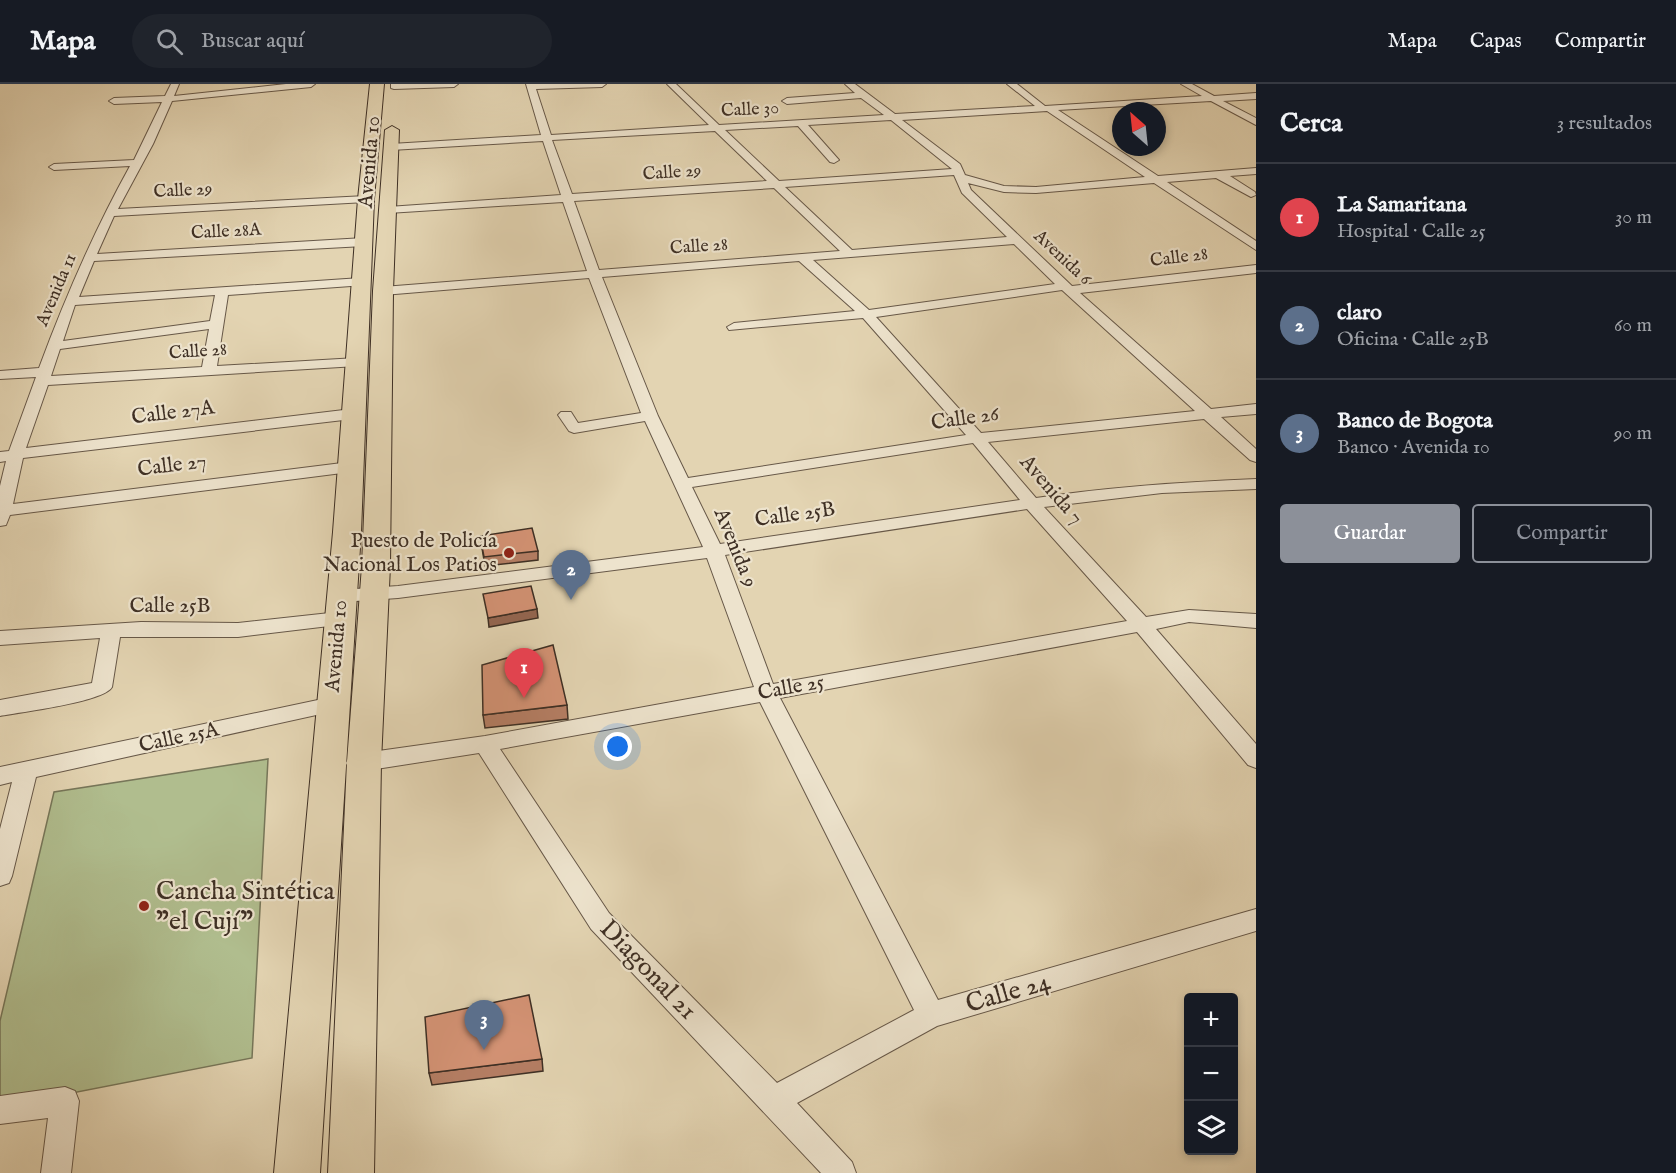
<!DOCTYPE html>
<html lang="es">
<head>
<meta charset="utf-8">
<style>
  :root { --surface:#171b24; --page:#20242c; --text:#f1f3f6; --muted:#9ea1a6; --line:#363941; --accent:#8c9099 }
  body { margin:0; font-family:"IM FELL English",serif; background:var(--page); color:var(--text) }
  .controls { position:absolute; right:18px; bottom:18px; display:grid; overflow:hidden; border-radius:6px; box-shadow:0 3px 9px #0003 }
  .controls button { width:54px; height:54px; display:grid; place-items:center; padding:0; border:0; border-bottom:2px solid var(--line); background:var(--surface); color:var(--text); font:30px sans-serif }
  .compass { position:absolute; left:1112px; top:18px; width:54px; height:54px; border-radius:50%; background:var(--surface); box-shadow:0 3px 9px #0003; rotate:333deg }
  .you { position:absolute; left:618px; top:663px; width:21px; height:21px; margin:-15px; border:4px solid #fff; border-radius:50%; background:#1a73e8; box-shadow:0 0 0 9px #1a73e833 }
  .badge { display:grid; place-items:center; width:39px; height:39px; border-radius:50%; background:var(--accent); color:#fff; font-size:20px; font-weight:700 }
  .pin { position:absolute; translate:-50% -50px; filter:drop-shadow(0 2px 3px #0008) }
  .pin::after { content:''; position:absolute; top:32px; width:21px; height:18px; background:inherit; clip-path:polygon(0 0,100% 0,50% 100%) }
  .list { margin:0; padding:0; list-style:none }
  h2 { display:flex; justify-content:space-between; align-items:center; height:78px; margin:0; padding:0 24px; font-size:26px }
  h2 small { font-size:20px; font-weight:400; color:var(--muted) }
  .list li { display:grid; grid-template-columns:39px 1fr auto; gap:18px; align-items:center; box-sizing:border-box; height:108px; padding:0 24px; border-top:2px solid var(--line) }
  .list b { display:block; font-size:22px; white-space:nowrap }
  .list p { margin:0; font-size:20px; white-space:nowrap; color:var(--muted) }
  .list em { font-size:20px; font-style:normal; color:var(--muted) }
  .actions { display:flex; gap:12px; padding:18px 24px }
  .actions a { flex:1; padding:14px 0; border:2px solid var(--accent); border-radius:6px; text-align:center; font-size:21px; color:var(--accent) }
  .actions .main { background:var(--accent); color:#fff }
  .icon { flex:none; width:33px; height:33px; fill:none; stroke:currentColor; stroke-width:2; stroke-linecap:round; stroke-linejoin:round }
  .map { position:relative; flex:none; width:1256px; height:1089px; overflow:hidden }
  header { display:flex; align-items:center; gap:36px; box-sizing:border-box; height:84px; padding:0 30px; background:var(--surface); border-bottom:2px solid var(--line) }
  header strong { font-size:28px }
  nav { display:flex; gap:33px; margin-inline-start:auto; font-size:21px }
  .search { width:420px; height:54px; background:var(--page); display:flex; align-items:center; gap:15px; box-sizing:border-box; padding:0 21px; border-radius:33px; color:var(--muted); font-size:22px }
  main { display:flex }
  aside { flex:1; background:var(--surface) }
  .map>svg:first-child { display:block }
  .green { fill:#b0bd8e; stroke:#777659; stroke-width:1.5 }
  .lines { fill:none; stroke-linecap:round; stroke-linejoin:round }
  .minor-casing { stroke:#675848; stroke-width:2 }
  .primary-casing { stroke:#3e2f24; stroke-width:2 }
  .minor { fill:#ede3cd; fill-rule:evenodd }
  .primary { fill:#e3d4b2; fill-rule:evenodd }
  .wall { fill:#b57e64; stroke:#3e2f24; stroke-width:1.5 }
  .shaded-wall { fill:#946651; stroke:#3e2f24; stroke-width:1.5 }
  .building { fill:#d39274; stroke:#3e2f24; stroke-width:1.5 }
  .poi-dot { fill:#8f2418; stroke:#ede3cd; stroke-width:2 }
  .labels { text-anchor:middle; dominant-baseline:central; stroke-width:4.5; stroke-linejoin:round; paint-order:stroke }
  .far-street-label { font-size:18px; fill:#3e2f24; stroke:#ede3cd }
  .street-label { font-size:21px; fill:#3e2f24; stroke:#ede3cd }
  .poi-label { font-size:21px; fill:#3e2f24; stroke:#ede3cd; text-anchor:end }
  .near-poi-label { font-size:26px; fill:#3e2f24; stroke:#ede3cd; text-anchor:start }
  .near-street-label { font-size:26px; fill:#3e2f24; stroke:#ede3cd }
</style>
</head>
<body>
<header>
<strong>Mapa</strong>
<div class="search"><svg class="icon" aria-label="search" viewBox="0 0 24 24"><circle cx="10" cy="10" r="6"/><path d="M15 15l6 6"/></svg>Buscar aquí</div>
<nav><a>Mapa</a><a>Capas</a><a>Compartir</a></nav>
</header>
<main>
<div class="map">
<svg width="1256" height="1089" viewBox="0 0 1256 1089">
  <rect width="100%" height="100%" fill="#e3d4b2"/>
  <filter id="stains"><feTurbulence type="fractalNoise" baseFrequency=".00333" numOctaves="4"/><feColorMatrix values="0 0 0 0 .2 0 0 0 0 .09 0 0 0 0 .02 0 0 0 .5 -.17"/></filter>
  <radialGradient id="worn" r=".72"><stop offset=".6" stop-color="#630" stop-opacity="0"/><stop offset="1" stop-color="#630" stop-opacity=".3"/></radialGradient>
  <polygon class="green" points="268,675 252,974 0,1023 0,937 54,708"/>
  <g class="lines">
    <g class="minor-casing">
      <g id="minor">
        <path d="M171 0H179L174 12 286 0H315L311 3 172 17 153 60 118 125 366 112 372 115 366 118 114 132 97 170 364 154 370 158 364 162 94 177 79 213 361 194 367 198 365 201 228 211 217 282 357 274 364 278 357 282 48 301 26 364 352 325 360 330 352 335 23 374 13 420 350 378 358 383 350 388 10 431 6 441 0 442V402L6 377 0 378V368L9 367 36 293 0 295V287L39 284C65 214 94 147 130 82L54 86 49 83 54 80 134 76 162 18 114 20 109 17 114 14 165 12ZM215 211 210 237 63 257 75 221ZM209 245 202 283 51 292 60 265Z"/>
        <polygon points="391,0 458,0 454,3 394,5 391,4"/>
        <path d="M526 0H606L602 3 536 5 551 51 709 41 667 0H676L719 41 884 31 861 14 787 20 782 17 787 14 855 9 845 0H855L895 30 1035 22 1007 0H1017L1045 22 1202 12 1181 0H1192L1214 12 1256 9V15L1223 17 1256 34V41L1211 17 1058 26 1158 92 1256 84V90L1230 92 1255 108 1256 111 1251 113 1216 94 1167 98 1256 157V166L1154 99 1036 109 1004 108 968 99 971 106 1072 202 1256 181V189L1080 209 1211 325 1256 320V330L1221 333 1256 365V378L1250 376 1204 335 988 358 1036 414C1109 403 1182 398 1256 395V405L1162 409 1044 423 1146 533 1189 526 1256 530V544L1189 538 1156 545 1256 660V684L1248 681 1137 548 780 614 938 916 1256 825V847L937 942 797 1019 852 1078 856 1089H821L591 845 479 669 357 688 349 685 346 679 349 673 357 670 485 652 754 603 707 474 398 514 341 518 334 516 332 512 334 508 341 506 398 502 703 463 645 337 574 349 569 347 558 331 561 328H571L578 339 641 329 589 194 383 211 377 207 383 203 587 187 563 118 388 129 382 126 388 123 561 111 543 57 391 66 386 63 391 60 541 51ZM1047 27 1145 93 1036 103 1004 102 965 91 960 80 902 36ZM891 36 952 85 779 97 725 46 798 42 830 78 834 79 839 76 808 41ZM715 47 767 97 572 110 552 56ZM954 91 962 109 1007 153 852 166 785 103ZM774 104 840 167 599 186 574 117ZM1014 160 1055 200 869 226 813 176ZM799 177 855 227 734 239 727 243 729 246 863 234 966 351 688 394 658 332 602 193ZM1062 206 1195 327 981 349 876 233ZM973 359 1020 416 720 460 692 403ZM1027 425 1127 537 773 600 725 471ZM760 618 914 926 777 999 609 829 500 665Z"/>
        <path d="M339 528 346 530 349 535 346 540 238 553H120L112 603C104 618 21 628 0 632V616L92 599 100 554 0 561V547L141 538 238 539Z"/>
        <polygon points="332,613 339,616 343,621 339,626 36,693 12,792 9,799 0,802 0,745 12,698 0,701 0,683"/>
        <polygon points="65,1003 75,1007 79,1017 71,1089 41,1089 48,1034 0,1040 0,1012"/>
      </g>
    </g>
    <g class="primary-casing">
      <g id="primary">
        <polygon points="370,0 384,0 374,115 361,448 320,1089 274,1089 333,448 358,115"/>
        <polygon points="392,42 399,46 393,207 390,482 381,678 374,1089 328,1089 347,678 362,482 373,207 385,46"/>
      </g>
    </g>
    <use href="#minor" class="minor"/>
    <use href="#primary" class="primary"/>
  </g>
  <g class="wall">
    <polygon points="480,452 538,467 538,476 485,482"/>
    <polygon points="567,621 568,635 485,644 483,631"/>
    <polygon points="542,975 543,987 432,1001 429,989"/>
  </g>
  <polygon class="shaded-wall" points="537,525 538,534 489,543 488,534"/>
  <g class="building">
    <polygon points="532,444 538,467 484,473 480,452"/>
    <polygon points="531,502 537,525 488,534 483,510"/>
    <polygon points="553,561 567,621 483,631 482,581"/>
    <polygon points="529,911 542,975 429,989 425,933"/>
  </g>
  <g class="poi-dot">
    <circle cx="509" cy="469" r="6"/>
    <circle cx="144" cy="822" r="6"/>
  </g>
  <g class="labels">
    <g class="far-street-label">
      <text transform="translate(750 26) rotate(-3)">Calle 30</text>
      <text transform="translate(672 89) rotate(-4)">Calle 29</text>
      <text transform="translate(183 107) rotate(-3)">Calle 29</text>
      <text transform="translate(226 148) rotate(-3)">Calle 28A</text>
      <text transform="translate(699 163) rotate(-4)">Calle 28</text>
      <text transform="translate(1062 174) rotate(43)">Avenida 6</text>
      <text transform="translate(1179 174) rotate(-7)">Calle 28</text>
      <text transform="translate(57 206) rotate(-67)">Avenida 11</text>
      <text transform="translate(198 268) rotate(-4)">Calle 28</text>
    </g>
    <g class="street-label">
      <text transform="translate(370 78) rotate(-85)">Avenida 10</text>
      <text transform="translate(173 329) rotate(-7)">Calle 27A</text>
      <text transform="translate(965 335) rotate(-8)">Calle 26</text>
      <text transform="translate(172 382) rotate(-7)">Calle 27</text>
      <text transform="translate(1051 406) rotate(49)">Avenida 7</text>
      <text transform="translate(795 431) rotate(-8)">Calle 25B</text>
      <text transform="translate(735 464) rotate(68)">Avenida 9</text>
      <text x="170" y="522">Calle 25B</text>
      <text transform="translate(337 562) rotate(-85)">Avenida 10</text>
      <text transform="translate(791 604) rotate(-10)">Calle 25</text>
      <text transform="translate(179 654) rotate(-12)">Calle 25A</text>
    </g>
    <g class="poi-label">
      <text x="497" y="457">Puesto de Policía<tspan x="497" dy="24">Nacional Los Patios</tspan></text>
    </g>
    <g class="near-poi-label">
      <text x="156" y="807">Cancha Sintética<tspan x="156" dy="30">"el Cují"</tspan></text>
    </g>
    <g class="near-street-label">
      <text transform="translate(648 886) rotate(46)">Diagonal 21</text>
      <text transform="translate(1008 909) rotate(-16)">Calle 24</text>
    </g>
  </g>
  <rect width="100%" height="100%" filter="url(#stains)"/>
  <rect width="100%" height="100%" fill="url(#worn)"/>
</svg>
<div class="controls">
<button>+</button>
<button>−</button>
<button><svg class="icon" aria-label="layers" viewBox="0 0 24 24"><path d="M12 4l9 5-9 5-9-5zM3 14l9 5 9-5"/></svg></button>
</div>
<svg class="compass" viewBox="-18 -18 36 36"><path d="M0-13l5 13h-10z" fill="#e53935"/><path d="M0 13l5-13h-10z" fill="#9ea1a6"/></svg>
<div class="you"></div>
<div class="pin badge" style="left:524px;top:614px;background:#e0444e">1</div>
<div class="pin badge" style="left:571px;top:516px;background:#5c6f8a">2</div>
<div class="pin badge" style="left:484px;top:966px;background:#5c6f8a">3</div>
</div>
<aside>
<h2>Cerca<small>3 resultados</small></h2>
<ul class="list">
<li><span class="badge" style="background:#e0444e">1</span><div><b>La Samaritana</b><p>Hospital · Calle 25</p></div><em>30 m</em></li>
<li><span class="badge" style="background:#5c6f8a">2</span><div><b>claro</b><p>Oficina · Calle 25B</p></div><em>60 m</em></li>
<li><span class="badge" style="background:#5c6f8a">3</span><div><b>Banco de Bogota</b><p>Banco · Avenida 10</p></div><em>90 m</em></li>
</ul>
<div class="actions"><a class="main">Guardar</a><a>Compartir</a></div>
</aside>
</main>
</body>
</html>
